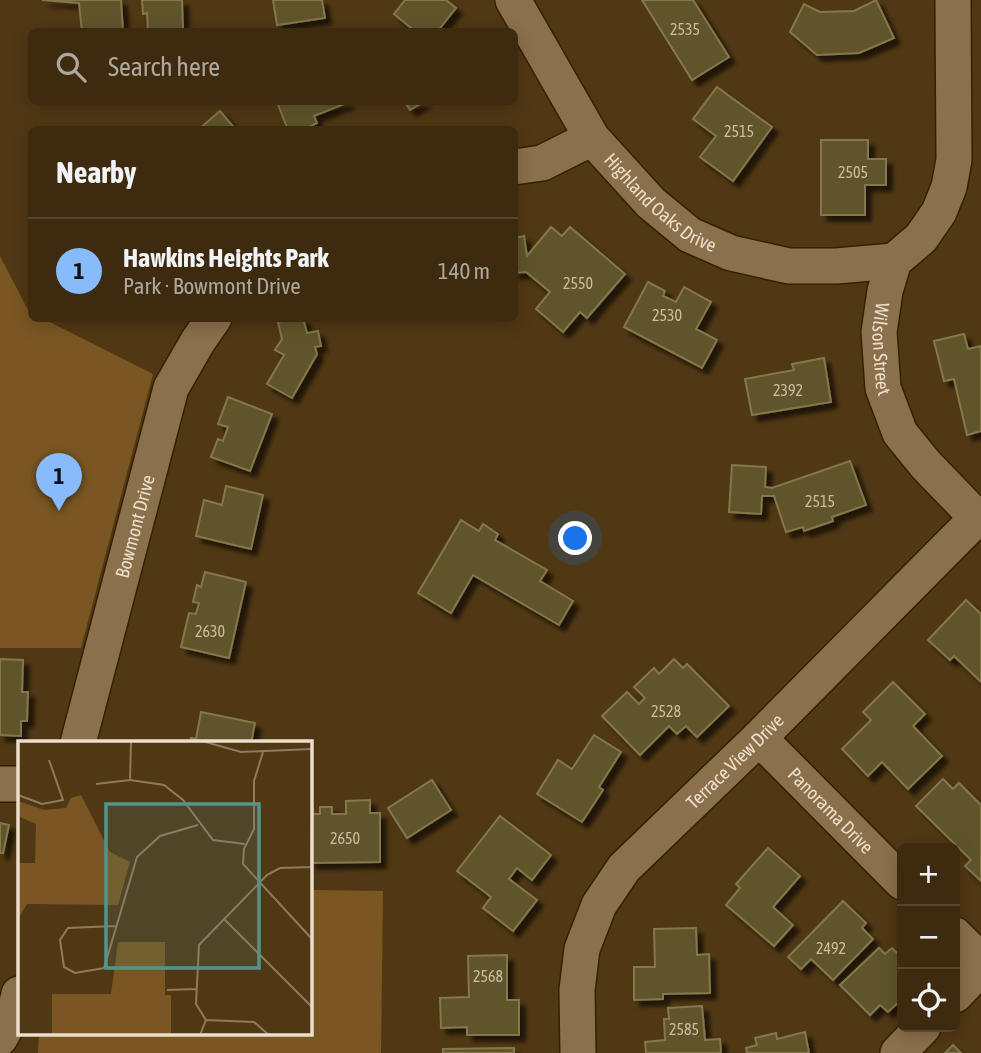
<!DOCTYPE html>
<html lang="en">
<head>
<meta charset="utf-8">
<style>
  :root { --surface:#3d2a0f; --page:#48361d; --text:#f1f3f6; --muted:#ada79e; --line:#56462f; --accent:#87bbfb }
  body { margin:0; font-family:"Asap Condensed",sans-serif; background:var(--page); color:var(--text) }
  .controls { position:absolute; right:21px; bottom:21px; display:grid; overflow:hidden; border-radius:10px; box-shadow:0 4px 18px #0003 }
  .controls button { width:63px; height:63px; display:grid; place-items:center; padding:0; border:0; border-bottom:2px solid var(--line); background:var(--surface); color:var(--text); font:35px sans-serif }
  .you { position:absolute; left:576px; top:539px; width:24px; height:24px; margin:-18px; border:5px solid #fff; border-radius:50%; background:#1a73e8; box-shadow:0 0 0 10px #1a73e833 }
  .badge { display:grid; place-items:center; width:46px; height:46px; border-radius:50%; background:var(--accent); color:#111; font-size:23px; font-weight:700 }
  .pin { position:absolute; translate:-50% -58px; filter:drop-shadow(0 2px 4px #0008) }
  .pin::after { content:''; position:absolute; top:37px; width:24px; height:21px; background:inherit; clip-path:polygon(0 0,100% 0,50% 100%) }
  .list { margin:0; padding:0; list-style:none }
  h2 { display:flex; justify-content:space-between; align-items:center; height:91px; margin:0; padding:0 28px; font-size:30px }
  h2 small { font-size:23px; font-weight:400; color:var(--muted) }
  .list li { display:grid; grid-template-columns:46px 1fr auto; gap:21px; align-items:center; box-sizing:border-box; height:105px; padding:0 28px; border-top:2px solid var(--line) }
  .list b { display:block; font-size:26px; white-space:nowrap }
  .list p { margin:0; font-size:23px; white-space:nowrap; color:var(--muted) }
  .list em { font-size:23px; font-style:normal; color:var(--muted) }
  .icon { flex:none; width:38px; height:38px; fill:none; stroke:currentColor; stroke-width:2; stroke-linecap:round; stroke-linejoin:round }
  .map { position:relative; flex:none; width:981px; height:1053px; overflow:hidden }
  .search { position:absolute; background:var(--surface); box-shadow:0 4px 18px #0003; left:28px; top:28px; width:490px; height:77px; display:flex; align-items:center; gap:18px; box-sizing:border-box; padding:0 24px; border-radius:10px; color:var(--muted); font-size:26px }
  .panel { position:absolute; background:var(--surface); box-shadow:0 4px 18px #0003; left:28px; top:126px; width:490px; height:196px; border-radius:10px }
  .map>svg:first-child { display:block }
  .green { fill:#7a5722 }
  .building { fill:#60542a; stroke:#83774c; stroke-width:2; filter:url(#shadow) }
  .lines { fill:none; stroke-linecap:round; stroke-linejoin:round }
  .minor-casing { stroke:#332105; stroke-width:38 }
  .minor { stroke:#8b704c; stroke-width:35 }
  .labels { text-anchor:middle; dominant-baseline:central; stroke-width:6; stroke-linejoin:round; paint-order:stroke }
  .number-label { font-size:16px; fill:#cabca3 }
  .street-label { font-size:19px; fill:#eddecb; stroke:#462e08 }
  .inset-road { fill:none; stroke:#8f7a5d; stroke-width:2 }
  .view { fill:#52958a; fill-opacity:0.15; stroke:#52958a; stroke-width:3.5 }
  .inset-edge { fill:none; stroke:#eddecb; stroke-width:3.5 }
</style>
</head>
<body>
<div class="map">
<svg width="981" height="1053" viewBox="0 0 981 1053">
  <defs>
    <filter id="shadow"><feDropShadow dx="6" dy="6" stdDeviation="2" flood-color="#0009"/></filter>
  </defs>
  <rect width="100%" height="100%" fill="#513814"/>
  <g class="green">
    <polygon points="0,256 28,310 31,312 32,318 44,319 153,374 81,648 0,648"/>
    <polygon points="310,890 383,891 381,1053 38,1053 39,1034 310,1034"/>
  </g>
  <g class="building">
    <polygon points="42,0 121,0 123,32 82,32 79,3"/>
    <polygon points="142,0 182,0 183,29 148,31 147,13 143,14"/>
    <polygon points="273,0 322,0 325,18 277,25"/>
    <polygon points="405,0 446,0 456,8 437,32 416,32 394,14"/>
    <polygon points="642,0 693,0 729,57 692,80"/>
    <polygon points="876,0 894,38 859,53 817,55 790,32 804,4 820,12 854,11"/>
    <polygon points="717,87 772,127 733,181 700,157 716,136 693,119"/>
    <polygon points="277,102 349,102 314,116 317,123 303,130 288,130"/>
    <polygon points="405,102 424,102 410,110"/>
    <polygon points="220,111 236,130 198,130"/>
    <polygon points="821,140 868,140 868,159 886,159 886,185 865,185 865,215 821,215"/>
    <polygon points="551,227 562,236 570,227 625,274 587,318 580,312 563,332 536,309 550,292 526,272 514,273 514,238 524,236 527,256"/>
    <polygon points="648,282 665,291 663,296 676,302 684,287 711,302 696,329 717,340 702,368 624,327"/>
    <polygon points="294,318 303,318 307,333 318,331 321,346 315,347 317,354 292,398 267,384 284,355 275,350 282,339 278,322"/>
    <polygon points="964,334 968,349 981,346 981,431 967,435 954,379 944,381 934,341"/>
    <polygon points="824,358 831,402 752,415 745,379 794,370 792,364"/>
    <polygon points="228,397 272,414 250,471 211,457 218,439 223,441 228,427 218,424"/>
    <polygon points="850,461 866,505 832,517 833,521 804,531 803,527 786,532 774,496 762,496 761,514 729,512 732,465 766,467 765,487 772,488"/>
    <polygon points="226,486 263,495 251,549 196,536 204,500 222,505"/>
    <polygon points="461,520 479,531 483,524 498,534 495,540 547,570 540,581 573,601 559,625 473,575 451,613 418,593"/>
    <polygon points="205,572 246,582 229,658 181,647 189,613 196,614 199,603 193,602 197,585 201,587"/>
    <polygon points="966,600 981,614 981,682 954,656 950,660 928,640"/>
    <polygon points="0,659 23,660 22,692 28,692 27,721 21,721 21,736 0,735"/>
    <polygon points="674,659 683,668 687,664 729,706 697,737 686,726 677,734 669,726 640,755 602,716 627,692 639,704 645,698 634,687 654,668 659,674"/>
    <polygon points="893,682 925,714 913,726 942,756 908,789 882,762 868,776 842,749 871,720 863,712"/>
    <polygon points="201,712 255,723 251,743 190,743 191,738 196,739"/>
    <polygon points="594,735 621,752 599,787 603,790 582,822 537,794 558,760 572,769"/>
    <polygon points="943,779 953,789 959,783 981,805 981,881 965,866 971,860 916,806"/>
    <polygon points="432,780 451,810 407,838 388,808"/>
    <polygon points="370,800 370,813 380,813 380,862 310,863 310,814 320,814 320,807 332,807 332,814 346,814 346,801"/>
    <polygon points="500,816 551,855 532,880 517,868 509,879 537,900 513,931 483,908 491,897 457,871"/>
    <polygon points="0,823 9,825 3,853 0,853"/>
    <polygon points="768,848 800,876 773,907 793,925 774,946 726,905 740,888 736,884"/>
    <polygon points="843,901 866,923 862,928 873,939 833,980 811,959 801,969 788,957"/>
    <polygon points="696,928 697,955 709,954 710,993 663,994 663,999 634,1000 634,967 655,967 654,929"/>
    <polygon points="879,948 885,954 892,948 902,958 902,989 901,990 902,992 902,999 888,1012 880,1005 870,1015 840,985"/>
    <polygon points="507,955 507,1000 519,1000 519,1035 467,1035 467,1027 441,1028 440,998 469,997 468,956"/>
    <polygon points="702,1006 705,1040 720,1039 721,1053 646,1053 645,1042 665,1040 664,1019 669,1019 668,1008"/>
    <polygon points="805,1032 809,1053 747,1053 746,1048 757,1045 755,1038 776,1033 777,1039"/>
    <polygon points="953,1045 961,1053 945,1053"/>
    <polygon points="514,1048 514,1053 443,1053 443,1049"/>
  </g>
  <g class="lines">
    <g class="minor-casing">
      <g id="minor">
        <path id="s1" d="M513 0 592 138 651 203 690 235 731 253 789 266H836L894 261"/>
        <path id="s2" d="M953 0 954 160 949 187 939 212 921 238 894 261 885 291 879 332 883 388 900 433 926 465 981 522"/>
        <polyline points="514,167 542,163 592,138"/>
        <path id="s3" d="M759 738 902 882"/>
        <path id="s4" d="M78 743 171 388 198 341 214 318"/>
        <polyline points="0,784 19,784"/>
        <polyline points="955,935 981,961"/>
        <polyline points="955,995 981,968"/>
        <polyline points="0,1038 15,1011 19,994"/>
        <path id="s5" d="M578 1053 577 990 582 949 599 905 624 868 759 738 981 514"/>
        <polyline points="898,1053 923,1027"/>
      </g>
    </g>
    <use href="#minor" class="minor"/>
  </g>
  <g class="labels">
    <g class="number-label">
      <text x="685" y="29">2535</text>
      <text x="739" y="131">2515</text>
      <text x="853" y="172">2505</text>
      <text x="578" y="283">2550</text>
      <text x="667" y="315">2530</text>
      <text x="788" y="390">2392</text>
      <text x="820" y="501">2515</text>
      <text x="210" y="631">2630</text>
      <text x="666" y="711">2528</text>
      <text x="345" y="838">2650</text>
      <text x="831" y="948">2492</text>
      <text x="488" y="976">2568</text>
      <text x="684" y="1029">2585</text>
    </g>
    <g class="street-label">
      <text stroke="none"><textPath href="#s1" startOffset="254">Highland Oaks Drive</textPath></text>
      <text stroke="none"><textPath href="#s2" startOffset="371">Wilson Street</textPath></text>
      <text stroke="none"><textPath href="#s4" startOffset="224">Bowmont Drive</textPath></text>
      <text stroke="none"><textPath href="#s5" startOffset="350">Terrace View Drive</textPath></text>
      <text stroke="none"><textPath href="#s3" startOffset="102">Panorama Drive</textPath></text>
    </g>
  </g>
  <g transform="translate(18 741)">
    <rect width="294" height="294" fill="#513814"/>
    <path d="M63 54 92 111 112 121 100 164 9 163 0 178V122H17L18 83 0 75V60L26 69 48 67 53 57ZM100 201H147V254H153V294H34V253H93Z" fill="#7a5722"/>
    <path class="inset-road" d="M184 0 223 11 294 8M245 11 236 40V88L226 108 225 123 294 198M112 39 113 0M78 43 112 39 146 44 165 59 195 99 227 103M0 54 24 63 45 59 31 19M293 126 294 76M206 178 294 266M98 185 50 187 42 199 46 226 57 232 86 227 119 116 142 95 180 84M149 249 178 248M188 279 178 263 181 204 249 134 262 127 294 126M182 294 188 279 236 281 251 294"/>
    <path class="view" d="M88 63H241V227H88Z"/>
    <rect width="294" height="294" class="inset-edge"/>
  </g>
</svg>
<div class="controls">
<button>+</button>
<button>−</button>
<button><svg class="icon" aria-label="locate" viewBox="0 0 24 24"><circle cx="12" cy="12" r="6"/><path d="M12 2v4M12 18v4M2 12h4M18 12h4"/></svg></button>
</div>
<div class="you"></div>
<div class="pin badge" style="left:59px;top:511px">1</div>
<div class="search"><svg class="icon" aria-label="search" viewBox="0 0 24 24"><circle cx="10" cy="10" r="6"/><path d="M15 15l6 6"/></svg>Search here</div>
<section class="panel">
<h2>Nearby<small></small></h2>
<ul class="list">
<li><span class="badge">1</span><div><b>Hawkins Heights Park</b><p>Park · Bowmont Drive</p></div><em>140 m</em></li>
</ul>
</section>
</div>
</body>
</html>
